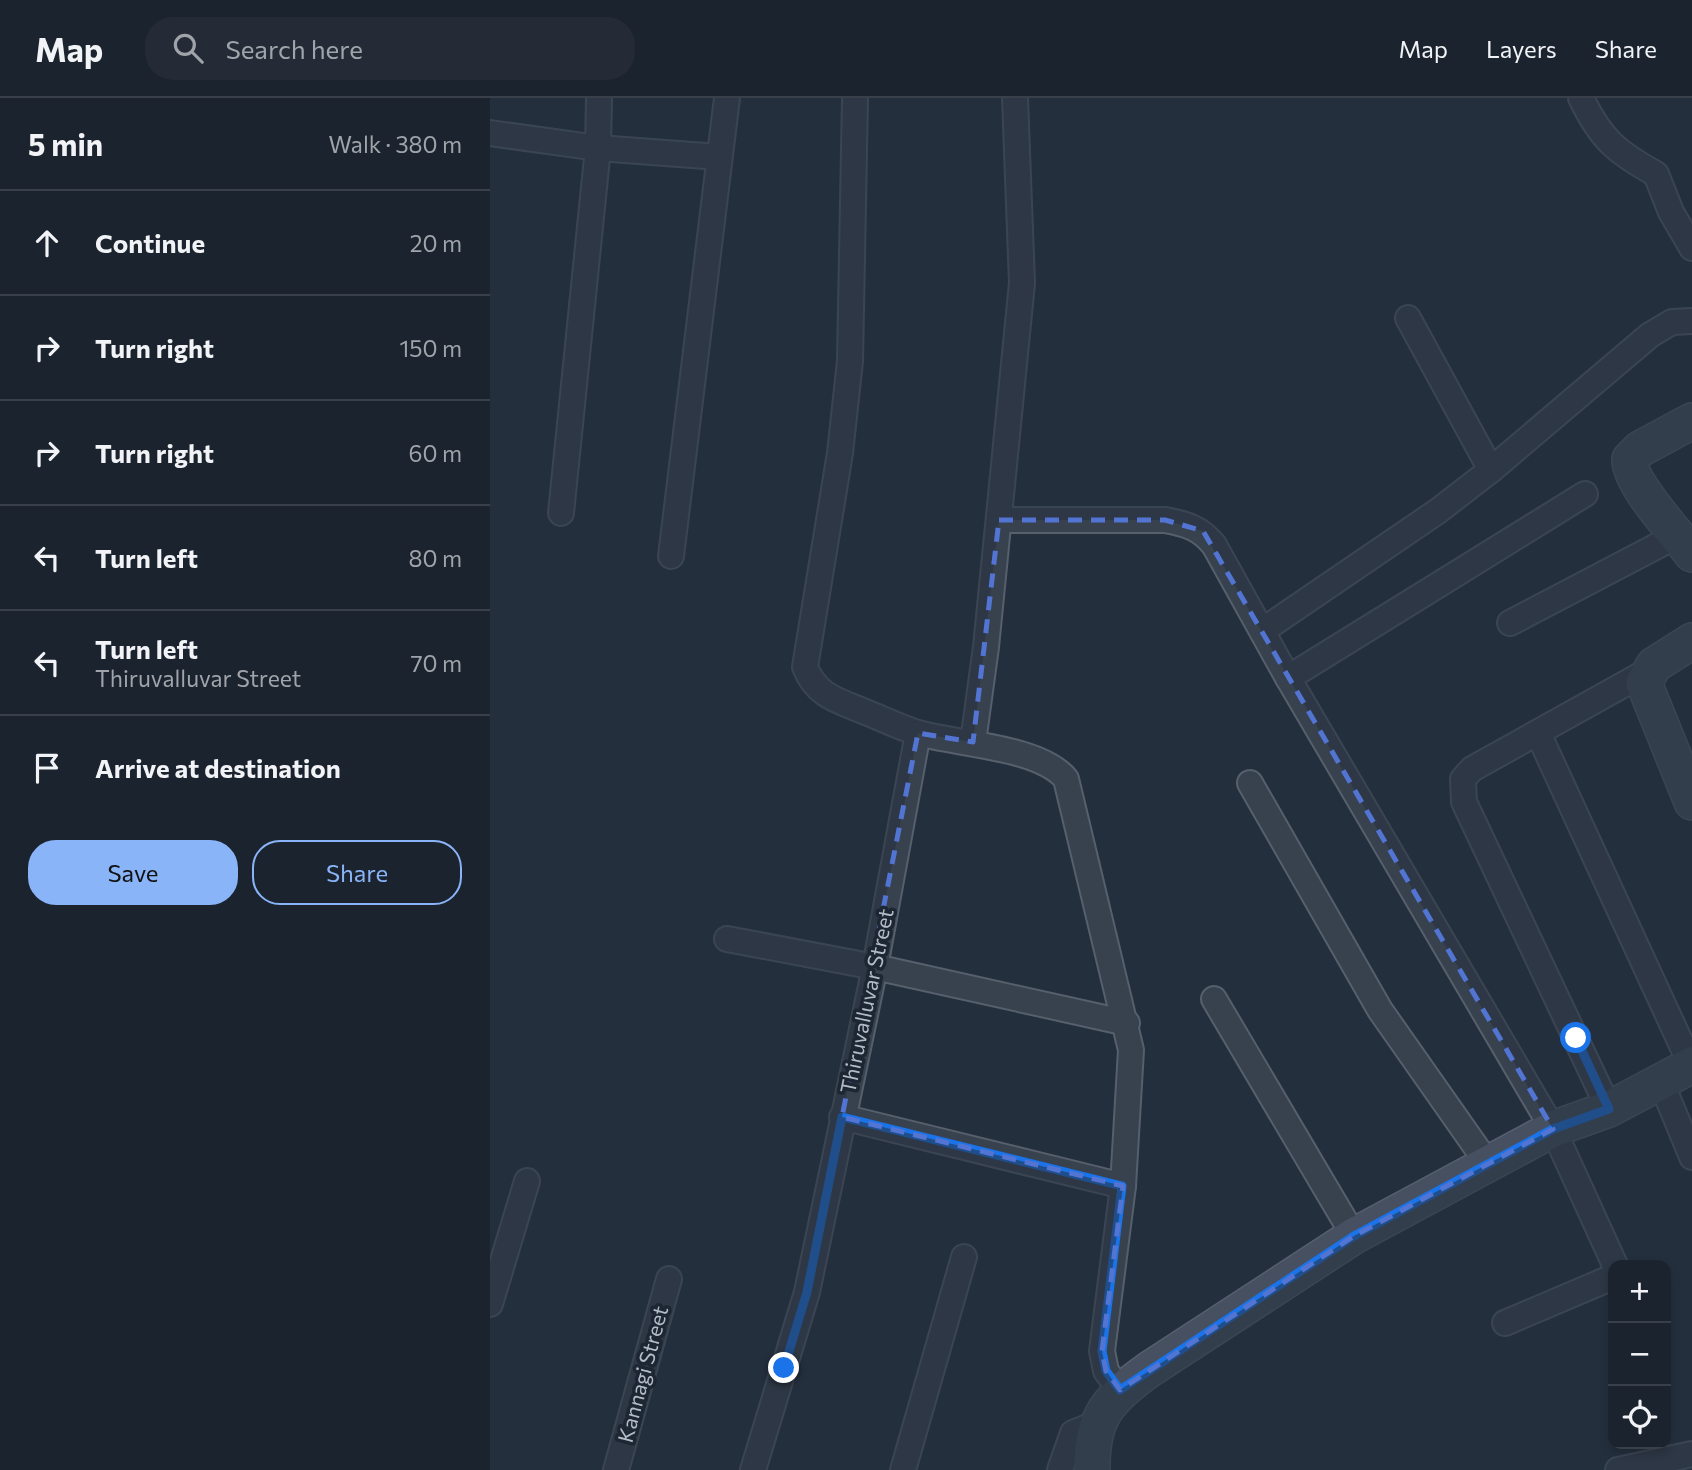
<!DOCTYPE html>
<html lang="en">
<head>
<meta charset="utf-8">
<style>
  :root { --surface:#1b232e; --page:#242b36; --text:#f1f3f6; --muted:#a0a4aa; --line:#39404a; --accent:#8ab4f8 }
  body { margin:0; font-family:Commissioner,sans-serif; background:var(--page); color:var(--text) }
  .controls { position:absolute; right:21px; bottom:21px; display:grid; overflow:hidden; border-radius:14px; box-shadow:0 4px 10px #0003 }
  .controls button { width:63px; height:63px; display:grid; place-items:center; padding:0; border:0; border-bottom:2px solid var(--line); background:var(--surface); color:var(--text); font:35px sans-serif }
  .stop { position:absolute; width:21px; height:21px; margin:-16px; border:5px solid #1a73e8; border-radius:50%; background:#fff }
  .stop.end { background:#1a73e8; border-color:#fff; box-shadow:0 2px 7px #0008 }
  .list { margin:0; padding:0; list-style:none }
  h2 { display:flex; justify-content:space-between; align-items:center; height:91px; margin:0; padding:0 28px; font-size:30px }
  h2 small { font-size:23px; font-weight:400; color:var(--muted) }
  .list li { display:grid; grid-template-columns:46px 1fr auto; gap:21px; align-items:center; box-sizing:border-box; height:105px; padding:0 28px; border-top:2px solid var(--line) }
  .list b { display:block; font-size:26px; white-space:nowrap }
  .list p { margin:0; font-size:23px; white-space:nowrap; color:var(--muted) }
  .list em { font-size:23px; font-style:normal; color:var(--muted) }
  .actions { display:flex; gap:14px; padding:21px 28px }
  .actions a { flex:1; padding:16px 0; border:2px solid var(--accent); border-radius:28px; text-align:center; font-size:24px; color:var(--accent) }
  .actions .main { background:var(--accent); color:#111 }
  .icon { flex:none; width:38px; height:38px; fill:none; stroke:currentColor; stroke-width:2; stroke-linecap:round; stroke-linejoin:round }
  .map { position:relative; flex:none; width:1202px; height:1372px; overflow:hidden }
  header { display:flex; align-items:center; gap:42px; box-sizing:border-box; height:98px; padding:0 35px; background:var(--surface); border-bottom:2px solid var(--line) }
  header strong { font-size:33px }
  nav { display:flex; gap:38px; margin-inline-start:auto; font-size:24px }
  .search { width:490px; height:63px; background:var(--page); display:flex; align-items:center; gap:18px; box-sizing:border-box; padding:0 24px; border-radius:28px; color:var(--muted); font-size:26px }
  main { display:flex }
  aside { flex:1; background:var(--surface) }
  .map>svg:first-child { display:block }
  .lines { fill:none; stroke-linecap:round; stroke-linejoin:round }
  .street-casing { stroke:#565f6c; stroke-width:28 }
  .secondary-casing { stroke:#565f6c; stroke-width:38 }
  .street { stroke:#38414e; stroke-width:24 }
  .secondary { stroke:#465061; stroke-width:35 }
  .route { stroke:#1a73e8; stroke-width:9 }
  .marked { fill:none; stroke:#5274d3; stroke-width:5; stroke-dasharray:14 9; stroke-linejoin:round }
  .labels { text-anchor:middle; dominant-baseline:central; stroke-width:7; stroke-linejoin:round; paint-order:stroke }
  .street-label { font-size:21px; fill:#b4bcc9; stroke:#1d2633 }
</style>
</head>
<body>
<header>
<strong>Map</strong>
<div class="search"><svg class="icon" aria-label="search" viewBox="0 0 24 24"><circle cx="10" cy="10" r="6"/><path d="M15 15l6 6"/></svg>Search here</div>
<nav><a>Map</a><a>Layers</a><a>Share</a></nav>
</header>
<main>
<aside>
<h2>5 min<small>Walk · 380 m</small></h2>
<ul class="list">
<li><svg class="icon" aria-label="ahead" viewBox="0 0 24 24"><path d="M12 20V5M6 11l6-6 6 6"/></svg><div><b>Continue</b></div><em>20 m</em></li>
<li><svg class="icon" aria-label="right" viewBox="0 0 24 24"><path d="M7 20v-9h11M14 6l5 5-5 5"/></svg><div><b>Turn right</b></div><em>150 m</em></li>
<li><svg class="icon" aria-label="right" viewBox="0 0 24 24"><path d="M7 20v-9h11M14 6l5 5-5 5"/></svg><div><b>Turn right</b></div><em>60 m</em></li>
<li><svg class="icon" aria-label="left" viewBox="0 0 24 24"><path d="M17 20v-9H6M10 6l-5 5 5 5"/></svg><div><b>Turn left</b></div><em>80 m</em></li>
<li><svg class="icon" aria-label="left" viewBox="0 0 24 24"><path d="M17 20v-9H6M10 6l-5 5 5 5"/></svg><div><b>Turn left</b><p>Thiruvalluvar Street</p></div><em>70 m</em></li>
<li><svg class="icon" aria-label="arrive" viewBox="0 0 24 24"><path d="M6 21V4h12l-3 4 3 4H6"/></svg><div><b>Arrive at destination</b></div></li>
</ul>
<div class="actions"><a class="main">Save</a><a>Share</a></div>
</aside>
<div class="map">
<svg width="1202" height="1372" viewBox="0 0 1202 1372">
  <rect width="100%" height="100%" fill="#242f3e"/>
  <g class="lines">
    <g class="street-casing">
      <g id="street">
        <path d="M365 0 360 263 350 355 315 569C326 597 346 602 373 613 391 620 409 629 428 635 467 646 550 649 576 681L641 952 633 1088 612 1253 616 1273 630 1292"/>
        <path d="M1091 0C1111 41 1126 54 1166 76L1181 114 1202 150"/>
        <polyline points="0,35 108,50 229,59"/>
        <polyline points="918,220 1001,372"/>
        <polyline points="1095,396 798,580 1063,1031 1125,1167"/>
        <polyline points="71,415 108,50 109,0"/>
        <path d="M509 422H675C697 426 710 430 724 447L798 580"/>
        <polyline points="181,458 237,0"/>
        <polyline points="1020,525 1188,437"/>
        <polyline points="772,533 948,413 1001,372 1160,237 1182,224 1202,223"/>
        <polyline points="1048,635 1201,967"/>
        <polyline points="483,644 496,549 532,185 525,0"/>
        <polyline points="760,685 890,912 998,1066"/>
        <polyline points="237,841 385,869 637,925"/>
        <polyline points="724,901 864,1138"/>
        <polyline points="1171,984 1202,1059"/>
        <polyline points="1119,1011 974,704 973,681 982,671 1158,573"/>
        <polyline points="352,1019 633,1088"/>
        <polyline points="0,1206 37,1083"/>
        <polyline points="1015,1225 1123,1179"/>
        <polyline points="126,1372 179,1181"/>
        <polyline points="263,1372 317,1194 385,869 428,635"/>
        <polyline points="413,1372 474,1159"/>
        <polyline points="570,1372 583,1335 608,1325"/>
        <polyline points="1128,1372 1202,1356"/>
      </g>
    </g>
    <g class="secondary-casing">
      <g id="secondary">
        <path d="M1202 323 1150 351 1140 361C1138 384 1187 436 1202 456"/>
        <polyline points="1202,543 1164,567 1154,585 1202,704"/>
        <path d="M602 1372C601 1319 618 1301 660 1271L864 1138 1063 1031 1119 1011 1202 967"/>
      </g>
    </g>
    <use href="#street" class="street"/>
    <use href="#secondary" class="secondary"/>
  </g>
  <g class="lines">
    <polyline class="route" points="294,1270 317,1194 352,1019 632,1088 612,1253 616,1273 630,1292 864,1138 1063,1031 1119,1011 1086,940"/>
  </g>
  <path d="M0 0H1202V1372H0ZM509 422H675L713 433 1063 1031 864 1138 630 1292 616 1273 612 1253 633 1088 352 1019 428 635 483 644Z" fill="#242f3e" fill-opacity=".55" fill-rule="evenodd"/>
  <path class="marked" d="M509 422H675L713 433 1063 1031 864 1138 630 1292 616 1273 612 1253 633 1088 352 1019 428 635 483 644Z"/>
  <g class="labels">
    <g class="street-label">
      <text transform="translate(376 903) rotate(-78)">Thiruvalluvar Street</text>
      <text transform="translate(152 1276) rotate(-75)">Kannagi Street</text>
    </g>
  </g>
</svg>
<div class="controls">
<button>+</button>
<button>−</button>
<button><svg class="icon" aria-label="locate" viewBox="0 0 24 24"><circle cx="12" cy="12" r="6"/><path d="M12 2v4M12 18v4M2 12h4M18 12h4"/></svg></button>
</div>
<div class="stop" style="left:1086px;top:940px"></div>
<div class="stop end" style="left:294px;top:1270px"></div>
</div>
</main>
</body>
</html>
